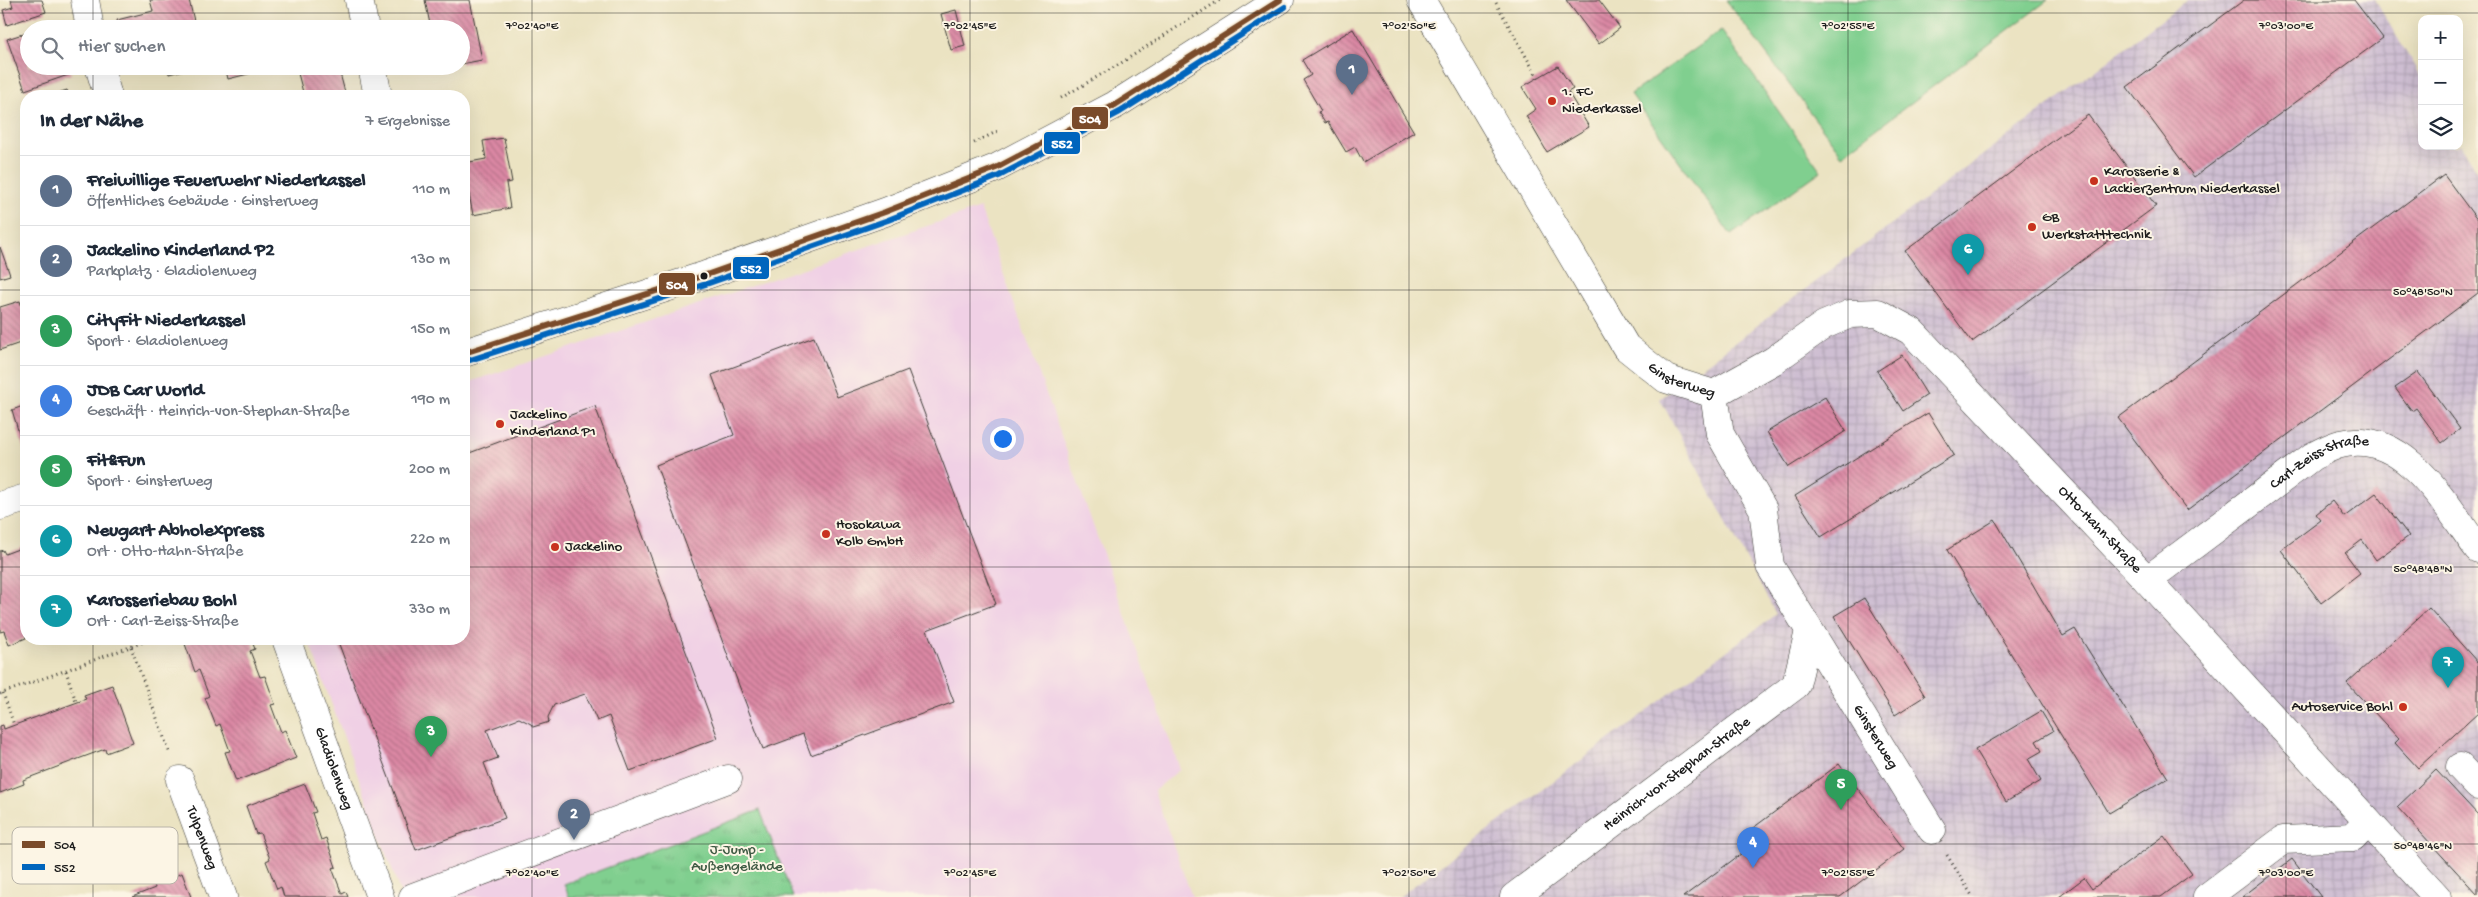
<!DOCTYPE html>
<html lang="de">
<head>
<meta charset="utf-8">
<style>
  :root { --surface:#fff; --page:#f2f2f3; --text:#1f2937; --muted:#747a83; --line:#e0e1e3; --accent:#7c3aed }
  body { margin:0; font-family:"Gochi Hand",sans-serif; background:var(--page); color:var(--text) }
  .controls { position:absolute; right:15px; top:15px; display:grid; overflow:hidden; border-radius:10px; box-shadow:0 5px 20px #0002 }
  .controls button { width:45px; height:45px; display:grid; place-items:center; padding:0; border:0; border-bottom:1px solid var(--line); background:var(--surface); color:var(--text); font:25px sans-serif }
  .you { position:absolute; left:1002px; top:438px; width:18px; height:18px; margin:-12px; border:4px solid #fff; border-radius:50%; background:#1a73e8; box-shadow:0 0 0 8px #1a73e833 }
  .badge { display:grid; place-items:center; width:32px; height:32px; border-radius:50%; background:var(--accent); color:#fff; font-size:16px; font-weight:700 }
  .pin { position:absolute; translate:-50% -41px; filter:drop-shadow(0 1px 2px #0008) }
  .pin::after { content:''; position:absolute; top:26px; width:18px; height:15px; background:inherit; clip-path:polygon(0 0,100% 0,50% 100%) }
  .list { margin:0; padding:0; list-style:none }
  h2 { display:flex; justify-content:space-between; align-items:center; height:65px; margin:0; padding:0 20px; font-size:21px }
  h2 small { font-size:16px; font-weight:400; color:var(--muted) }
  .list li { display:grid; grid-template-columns:32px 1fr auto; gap:15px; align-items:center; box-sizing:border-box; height:70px; padding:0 20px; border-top:1px solid var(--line) }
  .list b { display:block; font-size:19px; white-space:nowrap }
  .list p { margin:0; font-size:16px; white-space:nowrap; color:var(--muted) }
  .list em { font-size:16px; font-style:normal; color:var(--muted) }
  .icon { flex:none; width:28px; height:28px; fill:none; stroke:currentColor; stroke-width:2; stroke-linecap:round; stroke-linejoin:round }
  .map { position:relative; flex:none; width:2478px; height:897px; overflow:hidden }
  .search { position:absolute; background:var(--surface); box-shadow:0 5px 20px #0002; left:20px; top:20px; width:450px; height:55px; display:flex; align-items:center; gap:12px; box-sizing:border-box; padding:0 18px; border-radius:28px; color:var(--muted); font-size:19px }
  .panel { position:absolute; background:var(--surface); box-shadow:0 5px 20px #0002; left:20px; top:90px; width:450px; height:555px; border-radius:20px }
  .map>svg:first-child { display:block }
  .built { fill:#f0d0e5 }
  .industrial { fill:url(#industrial-grid) }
  .grass { fill:url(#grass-tufts); stroke:#4e7656 }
  .pitch { fill:#80cf8f; stroke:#4e7656 }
  .building { fill:url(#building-back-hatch) }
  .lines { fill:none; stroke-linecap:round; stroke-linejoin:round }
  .minor-casing { stroke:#3b3a35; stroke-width:29 }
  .path { stroke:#3b3a35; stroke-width:3; stroke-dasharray:1 4; stroke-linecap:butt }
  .minor { stroke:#fff; stroke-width:28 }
  .bus-1-casing { stroke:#fcf5e5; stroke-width:10 }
  .bus-2-casing { stroke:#fcf5e5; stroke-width:10 }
  .bus-1 { stroke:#7a4b2a; stroke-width:6 }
  .bus-2 { stroke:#0065bd; stroke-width:6 }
  .ticks { fill:none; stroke:#1c1c1c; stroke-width:1; stroke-opacity:0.45 }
  .poi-dot { fill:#c8321e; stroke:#fcf5e5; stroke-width:2 }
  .bus-dot { fill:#1c1c1c; stroke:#fcf5e5; stroke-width:2 }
  .labels { text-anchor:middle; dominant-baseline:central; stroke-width:4; stroke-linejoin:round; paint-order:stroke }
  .poi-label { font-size:15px; fill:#1c1c1c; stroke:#fcf5e5; text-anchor:start }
  .street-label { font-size:15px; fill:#1c1c1c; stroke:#fcf5e5 }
  .park-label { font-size:15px; fill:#3f5b44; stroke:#fcf5e5 }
  .key { fill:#fcf5e5; stroke:#b9b4a9; stroke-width:1 }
  .key-label { font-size:14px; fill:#1c1c1c }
  .ticks-label { font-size:12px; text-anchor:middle; fill:#1c1c1c; stroke:#fcf5e5; stroke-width:4; stroke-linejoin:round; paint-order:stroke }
  .line-badge { stroke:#fcf5e5; stroke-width:2 }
  .badge-label { font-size:14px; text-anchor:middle; font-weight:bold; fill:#fff }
</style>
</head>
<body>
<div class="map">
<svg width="2478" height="897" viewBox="0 0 2478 897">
  <defs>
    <pattern id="industrial-grid" width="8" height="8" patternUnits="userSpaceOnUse" patternTransform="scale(1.25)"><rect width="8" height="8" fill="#cebed2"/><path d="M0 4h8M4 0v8" fill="none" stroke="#b0a3b4"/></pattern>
    <pattern id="grass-tufts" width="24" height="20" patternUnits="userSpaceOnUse" patternTransform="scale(1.25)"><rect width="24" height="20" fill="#80cf8f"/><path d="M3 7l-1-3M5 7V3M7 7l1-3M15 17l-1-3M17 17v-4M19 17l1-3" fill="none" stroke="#6eb17b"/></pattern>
    <pattern id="building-back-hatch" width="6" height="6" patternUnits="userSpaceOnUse" patternTransform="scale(1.25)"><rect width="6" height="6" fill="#db88a4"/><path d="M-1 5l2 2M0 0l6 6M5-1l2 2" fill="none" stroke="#b16e85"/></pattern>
  </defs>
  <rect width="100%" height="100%" fill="#fcf5e5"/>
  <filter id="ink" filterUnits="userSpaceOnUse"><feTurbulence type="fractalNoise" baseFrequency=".02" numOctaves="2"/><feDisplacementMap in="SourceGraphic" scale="10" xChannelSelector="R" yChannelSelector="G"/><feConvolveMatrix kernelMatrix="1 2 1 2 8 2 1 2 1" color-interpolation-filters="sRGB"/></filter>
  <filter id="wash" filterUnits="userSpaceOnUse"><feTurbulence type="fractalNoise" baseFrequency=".0096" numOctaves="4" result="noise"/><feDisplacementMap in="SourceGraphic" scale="20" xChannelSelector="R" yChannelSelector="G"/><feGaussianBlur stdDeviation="1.12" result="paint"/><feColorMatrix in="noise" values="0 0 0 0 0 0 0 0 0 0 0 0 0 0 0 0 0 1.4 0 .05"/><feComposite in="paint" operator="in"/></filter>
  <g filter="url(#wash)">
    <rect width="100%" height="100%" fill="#ebe3c2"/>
    <polygon class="built" points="980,208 1180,769 1154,791 1192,897 402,897 308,639 464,639 464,384"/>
    <polygon class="industrial" points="2188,0 2375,0 2422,79 2422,146 2459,146 2459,142 2478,173 2478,897 1399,897 1776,614 1660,399"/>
    <polygon class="grass" points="760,810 793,897 569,897 564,884"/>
    <g class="pitch">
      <polygon points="1726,0 2048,0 1842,155"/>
      <polygon points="1721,30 1821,171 1731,235 1631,94"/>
    </g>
    <g id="blocks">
      <g class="building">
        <polygon points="11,0 42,0 46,12 7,25 3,10 13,7"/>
        <polygon points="150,0 189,0 196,29 120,29 117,20 153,11"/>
        <polygon points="425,0 470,0 482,60 461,64 461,29 431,29"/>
        <polygon points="1566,0 1599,0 1620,28 1599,44"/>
        <polygon points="2244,0 2354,0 2383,38 2194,177 2127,87"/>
        <polygon points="956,10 965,46 951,50 941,14"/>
        <polygon points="54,23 56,29 39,29 39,28"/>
        <polygon points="1353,29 1414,132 1363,162 1355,147 1346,152 1328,122 1325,123 1318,112 1321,111 1303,80 1311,75 1302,60"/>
        <polygon points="29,32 29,66 68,66 71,74 25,90 7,39"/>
        <polygon points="167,66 183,66 184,70 169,74"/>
        <polygon points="225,66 267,66 267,67 255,70 256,72 228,79"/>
        <polygon points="296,66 338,66 346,96 304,96"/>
        <polygon points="1558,66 1573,89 1568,92 1589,127 1547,152 1526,116 1536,109 1522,87"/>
        <polygon points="67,90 69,96 49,96"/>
        <polygon points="2088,115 2156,206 1972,342 1905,251"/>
        <polygon points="504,138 512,182 506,183 510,208 473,215 469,194 464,196 464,176 466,175 464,163 486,159 483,141"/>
        <polygon points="2444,175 2478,221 2478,293 2187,510 2118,418"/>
        <polygon points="0,247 10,275 0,278"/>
        <polygon points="20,301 23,310 26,309 26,341 0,350 0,307"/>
        <polygon points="814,337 837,397 908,370 996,604 927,630 954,702 811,755 803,734 763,749 656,465 734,435 712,375"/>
        <polygon points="1902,355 1927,395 1903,411 1877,371"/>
        <polygon points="2418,372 2460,429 2442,443 2416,408 2412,411 2395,388"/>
        <polygon points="1825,397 1846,431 1789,467 1767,432"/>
        <polygon points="26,405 26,449 24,450 12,410"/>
        <polygon points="595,406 718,738 630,771 609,716 597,721 585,694 554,705 548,717 549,722 533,727 531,724 519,718 487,730 498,758 484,763 505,818 416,850 337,639 464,639 464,455"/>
        <polygon points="1928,413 1954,455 1821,537 1795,496"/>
        <polygon points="2376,493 2409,536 2376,560 2362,540 2345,553 2360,573 2321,603 2281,550 2321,520 2316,514 2332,501 2344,517"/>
        <polygon points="1995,520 2063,636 2075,629 2168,778 2109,813 1947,550"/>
        <polygon points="26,546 26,638 9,645 4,631 0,632 0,551 3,550 5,554"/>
        <polygon points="1864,598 1925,696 1895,715 1834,616"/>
        <polygon points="2429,608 2478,663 2478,713 2418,768 2395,743 2399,739 2347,683"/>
        <polygon points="198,639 251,639 255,649 250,651 260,677 265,676 275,704 271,705 281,732 285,730 296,758 236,781 225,752 230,751 220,724 216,726 205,698 209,696 199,670 195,672 185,644"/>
        <polygon points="112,685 133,743 106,753 105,749 78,759 23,780 24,784 0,793 0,726 3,725 4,729 31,719 86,699 84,695"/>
        <polygon points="2041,711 2053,731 2036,741 2042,751 2028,759 2041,781 2006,802 1975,750"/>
        <polygon points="1839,764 1904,849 1840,897 1683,897 1761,839 1753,828"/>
        <polygon points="2436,770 2478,815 2478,895 2397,807"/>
        <polygon points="305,784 316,812 312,813 321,840 326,838 336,867 332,868 342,894 346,892 348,897 284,897 281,887 277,889 266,861 270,859 260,833 256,834 246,806"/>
        <polygon points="2164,836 2192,874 2161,897 2059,897 2084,878 2092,889"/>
        <polygon points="2292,859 2321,897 2242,897"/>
        <polygon points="182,873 191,897 132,897 155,888 154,884"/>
      </g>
    </g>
  </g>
  <g filter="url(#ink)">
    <use href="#blocks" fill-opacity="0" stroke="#3b3a35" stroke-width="1"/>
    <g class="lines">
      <g class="minor-casing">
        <g id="minor">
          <polyline points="85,0 90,29"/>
          <polyline points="359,0 365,29"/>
          <path id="s1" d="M1421 0 1626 347 1666 379 1714 394"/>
          <polyline points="99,66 108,96"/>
          <polyline points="372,66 378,96"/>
          <polyline points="464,353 706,275 885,212 996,168 1115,105 1280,0"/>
          <path id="s2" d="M1714 394 1773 361 1824 325 1850 314 1878 313 1911 331 2147 580 2437 897"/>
          <path id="s3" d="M1714 394 1720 434 1763 509 1770 566 1932 830"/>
          <polyline points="0,506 26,498"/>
          <path id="s4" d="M2147 580 2313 456C2322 452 2331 446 2341 444 2404 427 2447 507 2478 549"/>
          <path id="s5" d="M286 639 380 897"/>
          <polyline points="2460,767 2478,786"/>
          <path id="s6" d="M180 780 223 897"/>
          <polyline points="413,897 728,779"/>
          <path id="s7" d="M1514 897 1796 685 1809 631"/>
          <polyline points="2207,897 2283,840 2353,837 2367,822"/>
        </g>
      </g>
      <g class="path">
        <polyline points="1496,3 1538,78"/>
        <polyline points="1061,98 1121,63 1220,0"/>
        <polyline points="974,143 998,131"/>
        <polyline points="131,647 170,754"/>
        <polyline points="66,671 76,702"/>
        <polyline points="3,693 14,725"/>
        <polyline points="0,694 152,639"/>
        <polyline points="1947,855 1973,897"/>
      </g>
      <use href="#minor" class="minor"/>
      <g class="bus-1-casing">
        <polyline id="bus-1" points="464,353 706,275 885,212 996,168 1115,105 1280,0"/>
      </g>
      <g class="bus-2-casing">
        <polyline id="bus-2" points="467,361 709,283 888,220 999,176 1120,112 1285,7"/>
      </g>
      <use href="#bus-1" class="bus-1"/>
      <use href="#bus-2" class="bus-2"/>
    </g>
  </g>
  <path class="ticks" d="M93 0V29M532 0V897M970 0V897M1409 0V897M1848 0V897M2286 0V897M0 13H2478M93 66V96M0 290H26M464 290H2478M0 567H26M464 567H2478M93 639V897M0 844H2478"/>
  <g class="poi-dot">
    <circle cx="1552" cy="101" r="5"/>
    <circle cx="2094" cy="181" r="5"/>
    <circle cx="2032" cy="227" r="5"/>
    <circle cx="500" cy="424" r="5"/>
    <circle cx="826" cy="534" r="5"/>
    <circle cx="555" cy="547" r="5"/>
    <circle cx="2403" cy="707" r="5"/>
  </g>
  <circle class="bus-dot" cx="704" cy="276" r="4.5"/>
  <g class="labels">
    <g class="poi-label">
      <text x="1562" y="92">1. FC<tspan x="1562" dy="17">Niederkassel</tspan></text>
      <text x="2104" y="172">Karosserie &amp;<tspan x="2104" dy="17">Lackierzentrum Niederkassel</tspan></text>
      <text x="2042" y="218">GB<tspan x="2042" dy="17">Werkstatttechnik</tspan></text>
      <text x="510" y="415">Jackelino<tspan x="510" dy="17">Kinderland P1</tspan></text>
      <text x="836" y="525">Hosokawa<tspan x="836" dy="17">Kolb GmbH</tspan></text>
      <text x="565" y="547">Jackelino</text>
      <text x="2393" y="707" text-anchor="end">Autoservice Bohl</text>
    </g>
    <g class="street-label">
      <text stroke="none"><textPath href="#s1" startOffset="469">Ginsterweg</textPath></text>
      <text stroke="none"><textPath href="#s4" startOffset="211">Carl-Zeiss-Straße</textPath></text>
      <text stroke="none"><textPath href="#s2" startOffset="498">Otto-Hahn-Straße</textPath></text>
      <text stroke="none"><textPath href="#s3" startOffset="385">Ginsterweg</textPath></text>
      <text stroke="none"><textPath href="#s5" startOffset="138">Gladiolenweg</textPath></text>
      <text stroke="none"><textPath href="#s7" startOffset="204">Heinrich-von-Stephan-Straße</textPath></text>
      <text stroke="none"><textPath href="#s6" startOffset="62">Tulpenweg</textPath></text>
    </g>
    <g class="park-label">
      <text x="737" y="850">J-Jump -<tspan x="737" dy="17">Außengelände</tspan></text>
    </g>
  </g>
  <rect x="12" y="827" width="166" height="57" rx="8" class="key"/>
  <rect x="22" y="841" width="23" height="7" fill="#7a4b2a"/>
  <rect x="22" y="864" width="23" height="6" fill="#0065bd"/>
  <g class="key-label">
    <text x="54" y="849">504</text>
    <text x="54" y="872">552</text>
  </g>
  <g class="ticks-label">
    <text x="532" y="29">7°02'40"E</text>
    <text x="970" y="29">7°02'45"E</text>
    <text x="1409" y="29">7°02'50"E</text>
    <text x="1848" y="29">7°02'55"E</text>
    <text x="2286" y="29">7°03'00"E</text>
    <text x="2423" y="295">50°48'50"N</text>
    <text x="2423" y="572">50°48'48"N</text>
    <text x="2423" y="849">50°48'46"N</text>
    <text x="532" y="876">7°02'40"E</text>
    <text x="970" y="876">7°02'45"E</text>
    <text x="1409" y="876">7°02'50"E</text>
    <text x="1848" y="876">7°02'55"E</text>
    <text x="2286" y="876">7°03'00"E</text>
  </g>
  <g class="line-badge">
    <rect x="1071" y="106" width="38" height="24" rx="5" fill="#7a4b2a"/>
    <rect x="1043" y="131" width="38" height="24" rx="5" fill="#0065bd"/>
    <rect x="732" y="256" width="38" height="24" rx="5" fill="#0065bd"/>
    <rect x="658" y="272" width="38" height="24" rx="5" fill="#7a4b2a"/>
  </g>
  <g class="badge-label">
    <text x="1090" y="123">504</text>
    <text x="1062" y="148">552</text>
    <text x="751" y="273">552</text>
    <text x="677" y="289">504</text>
  </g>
</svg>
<div class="controls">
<button>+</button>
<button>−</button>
<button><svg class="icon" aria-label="layers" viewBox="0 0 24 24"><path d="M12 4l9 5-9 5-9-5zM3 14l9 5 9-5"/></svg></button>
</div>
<div class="you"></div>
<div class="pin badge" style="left:1352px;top:95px;background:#5c6f8a">1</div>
<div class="pin badge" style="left:574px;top:840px;background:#5c6f8a">2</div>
<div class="pin badge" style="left:431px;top:757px;background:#2e9e5b">3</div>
<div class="pin badge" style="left:1753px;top:868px;background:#3f7fe0">4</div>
<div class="pin badge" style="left:1841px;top:810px;background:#2e9e5b">5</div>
<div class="pin badge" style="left:1968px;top:275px;background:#0f9aa8">6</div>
<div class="pin badge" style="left:2448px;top:688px;background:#0f9aa8">7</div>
<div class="search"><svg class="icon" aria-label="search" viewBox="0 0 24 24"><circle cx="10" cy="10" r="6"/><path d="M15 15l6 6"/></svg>Hier suchen</div>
<section class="panel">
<h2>In der Nähe<small>7 Ergebnisse</small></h2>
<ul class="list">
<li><span class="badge" style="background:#5c6f8a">1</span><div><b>Freiwillige Feuerwehr Niederkassel</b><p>Öffentliches Gebäude · Ginsterweg</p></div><em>110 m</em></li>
<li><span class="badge" style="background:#5c6f8a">2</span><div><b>Jackelino Kinderland P2</b><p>Parkplatz · Gladiolenweg</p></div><em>130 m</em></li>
<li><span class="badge" style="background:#2e9e5b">3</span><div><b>CityFit Niederkassel</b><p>Sport · Gladiolenweg</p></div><em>150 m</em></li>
<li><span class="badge" style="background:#3f7fe0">4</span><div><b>JDB Car World</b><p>Geschäft · Heinrich-von-Stephan-Straße</p></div><em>190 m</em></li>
<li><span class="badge" style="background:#2e9e5b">5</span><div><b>Fit&amp;Fun</b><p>Sport · Ginsterweg</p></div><em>200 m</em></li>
<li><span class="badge" style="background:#0f9aa8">6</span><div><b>Neugart Abholexpress</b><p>Ort · Otto-Hahn-Straße</p></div><em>220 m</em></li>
<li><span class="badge" style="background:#0f9aa8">7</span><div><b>Karosseriebau Bohl</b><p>Ort · Carl-Zeiss-Straße</p></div><em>330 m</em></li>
</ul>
</section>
</div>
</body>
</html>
